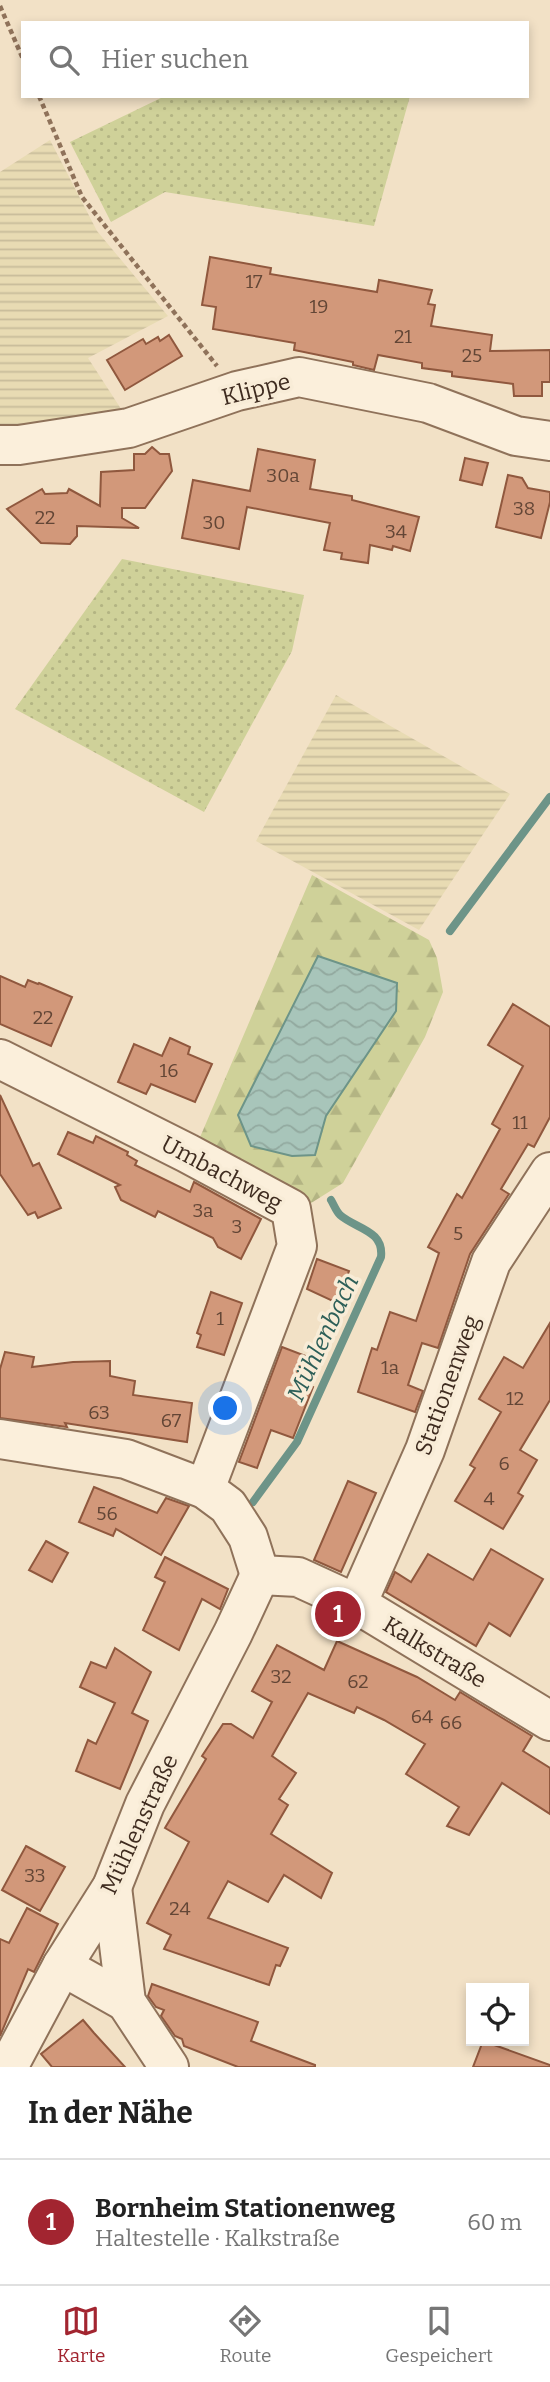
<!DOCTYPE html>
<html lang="de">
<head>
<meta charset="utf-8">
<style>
  :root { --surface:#fff; --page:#f2f2f2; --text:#222; --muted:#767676; --line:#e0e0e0; --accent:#a22530 }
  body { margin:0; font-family:Bitter,serif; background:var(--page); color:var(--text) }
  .controls { position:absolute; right:21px; bottom:21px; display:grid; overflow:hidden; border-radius:0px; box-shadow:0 4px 10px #0003 }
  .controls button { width:63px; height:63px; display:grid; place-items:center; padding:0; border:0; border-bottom:2px solid var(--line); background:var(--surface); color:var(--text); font:35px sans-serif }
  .you { position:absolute; left:226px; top:1409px; width:24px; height:24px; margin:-18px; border:5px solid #fff; border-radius:50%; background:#1a73e8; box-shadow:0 0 0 10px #1a73e833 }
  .badge { display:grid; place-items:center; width:46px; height:46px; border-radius:50%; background:var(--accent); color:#fff; font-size:23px; font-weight:700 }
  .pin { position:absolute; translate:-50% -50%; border:4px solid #fff; box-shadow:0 2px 7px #0006 }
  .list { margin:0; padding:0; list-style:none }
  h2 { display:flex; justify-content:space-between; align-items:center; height:91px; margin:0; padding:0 28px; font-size:30px }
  h2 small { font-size:23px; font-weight:400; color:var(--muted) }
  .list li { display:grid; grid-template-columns:46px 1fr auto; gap:21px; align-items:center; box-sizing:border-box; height:126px; padding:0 28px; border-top:2px solid var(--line) }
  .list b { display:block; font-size:26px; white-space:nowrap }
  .list p { margin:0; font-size:23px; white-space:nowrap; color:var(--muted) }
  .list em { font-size:23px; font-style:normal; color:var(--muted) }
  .icon { flex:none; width:38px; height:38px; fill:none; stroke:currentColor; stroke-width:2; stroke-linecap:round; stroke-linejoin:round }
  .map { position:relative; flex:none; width:550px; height:2067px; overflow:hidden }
  .search { position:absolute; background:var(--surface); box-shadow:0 4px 10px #0003; left:21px; right:21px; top:21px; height:77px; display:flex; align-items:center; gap:18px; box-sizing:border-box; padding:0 24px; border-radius:0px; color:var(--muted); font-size:26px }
  .sheet { height:217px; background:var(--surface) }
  nav { display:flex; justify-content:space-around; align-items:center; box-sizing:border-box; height:98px; border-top:2px solid var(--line); background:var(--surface); font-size:19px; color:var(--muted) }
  nav a { display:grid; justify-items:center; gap:4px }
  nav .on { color:var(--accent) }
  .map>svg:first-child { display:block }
  .farmland { fill:url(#farmland-rules) }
  .grass { fill:url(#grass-dots) }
  .forest { fill:url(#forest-firs); fill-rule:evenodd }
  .water { fill:url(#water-waves); stroke:#6d9488; stroke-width:2 }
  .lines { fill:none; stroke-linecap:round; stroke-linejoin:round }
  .stream { stroke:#6d9488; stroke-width:8 }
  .building { fill:#d2987a; stroke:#90583e; stroke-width:2 }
  .minor-casing { stroke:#8f725a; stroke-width:42 }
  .path { stroke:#8f725a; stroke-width:4.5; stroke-dasharray:5 3.5; stroke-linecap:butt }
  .minor { stroke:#fbefdb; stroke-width:38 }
  .labels { text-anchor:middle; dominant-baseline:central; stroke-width:7; stroke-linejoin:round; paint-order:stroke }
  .number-label { font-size:19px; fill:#634636 }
  .street-label { font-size:23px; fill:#3e2b1f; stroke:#f8ecd7 }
  .water-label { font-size:24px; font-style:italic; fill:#2d5f58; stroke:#f8ecd7 }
</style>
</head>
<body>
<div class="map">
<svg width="550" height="2067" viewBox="0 0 550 2067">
  <defs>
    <pattern id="farmland-rules" width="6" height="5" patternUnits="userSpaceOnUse" patternTransform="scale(1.75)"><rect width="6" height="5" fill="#e8dbb3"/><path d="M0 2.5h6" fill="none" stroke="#c8bc9a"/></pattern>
    <pattern id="grass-dots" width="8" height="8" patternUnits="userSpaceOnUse" patternTransform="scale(1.75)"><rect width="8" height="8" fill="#cfd199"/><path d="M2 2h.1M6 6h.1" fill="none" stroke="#b3b483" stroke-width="1.8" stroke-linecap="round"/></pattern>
    <pattern id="forest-firs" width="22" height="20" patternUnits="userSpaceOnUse" patternTransform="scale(1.75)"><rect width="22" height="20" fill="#cfd199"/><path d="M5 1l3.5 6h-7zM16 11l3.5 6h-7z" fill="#b3b483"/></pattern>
    <pattern id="water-waves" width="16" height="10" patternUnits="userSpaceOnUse" patternTransform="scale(1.75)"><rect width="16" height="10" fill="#a8c5ba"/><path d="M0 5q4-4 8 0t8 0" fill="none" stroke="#92a99f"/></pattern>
  </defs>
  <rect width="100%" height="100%" fill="#f2e1c6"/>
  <g class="farmland">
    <polygon points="50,140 97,231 168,316 88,358 125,415 0,433 0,172"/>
    <polygon points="336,695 510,794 419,930 256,841"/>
  </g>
  <g class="grass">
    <polygon points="165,96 410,96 374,226 165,192 111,222 70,142"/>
    <polygon points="122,559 304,595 292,651 204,812 15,709"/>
  </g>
  <path class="forest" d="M312 875 429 940 437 958 443 992 425 1037 343 1183 308 1205 195 1149ZM318 956 397 983 396 1011 326 1116 315 1155 292 1156Z"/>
  <polygon class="water" points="318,956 397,983 396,1011 326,1116 315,1155 292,1156 251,1146 238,1115"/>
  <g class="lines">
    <g class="stream">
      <polyline points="450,931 550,797"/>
      <path d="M253 1502 297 1442 381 1257C384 1230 356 1229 340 1215 336 1211 334 1205 331 1200"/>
    </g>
  </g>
  <g class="building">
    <polygon points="210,257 271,268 270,274 377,292 379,280 432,290 428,304 435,305 431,326 492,335 490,351 550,350 550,382 542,382 542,396 514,396 513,384 452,376 452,372 422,368 422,363 378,355 374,370 353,365 353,362 294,350 295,343 213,329 216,307 202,305"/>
    <polygon points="169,335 182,356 125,390 107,360 143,339 146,344 158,337 160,341"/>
    <polygon points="152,447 160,454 169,454 172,471 145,508 122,508 122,518 139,528 77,526 77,536 70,544 41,543 7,509 42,489 45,494 67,493 69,489 100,506 101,472 134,470 134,454 145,454"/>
    <polygon points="258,449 315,460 310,489 352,496 352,500 419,517 410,551 393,546 392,550 370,545 368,563 341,559 342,553 324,550 330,523 247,507 239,549 182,538 193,480 250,491"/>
    <polygon points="465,458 488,463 482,485 460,480"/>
    <polygon points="508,475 522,478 528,488 550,492 550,502 541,538 496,527"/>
    <polygon points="0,976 25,987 28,980 38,984 39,983 72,997 51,1046 0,1024"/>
    <polygon points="513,1004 550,1027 550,1117 534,1147 528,1144 501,1189 509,1194 470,1254 438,1348 422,1343 408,1385 423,1391 415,1412 358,1392 372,1348 377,1350 390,1312 416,1321 439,1253 428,1247 457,1194 462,1198 500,1129 492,1124 523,1066 488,1045"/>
    <polygon points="170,1038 190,1047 188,1054 212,1064 195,1102 151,1084 146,1094 118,1082 134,1044 162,1056"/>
    <polygon points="0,1095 33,1166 39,1163 61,1208 38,1218 35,1212 28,1215 0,1174"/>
    <polygon points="68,1132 93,1143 96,1136 128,1152 127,1155 137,1161 135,1165 190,1192 194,1182 261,1219 241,1259 218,1247 213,1238 158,1211 155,1217 121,1200 115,1187 120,1185 58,1154"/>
    <polygon points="317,1259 349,1271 337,1303 307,1289"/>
    <polygon points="211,1292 242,1303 224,1355 197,1347 201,1335 197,1333"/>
    <polygon points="550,1323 550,1400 520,1450 537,1460 518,1493 523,1496 503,1529 455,1501 475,1468 470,1465 501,1412 479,1399 504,1357 523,1368"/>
    <polygon points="282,1347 311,1358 302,1383 313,1387 293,1438 271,1430 257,1468 239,1462"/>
    <polygon points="5,1352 34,1357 32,1367 73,1362 110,1361 110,1376 135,1381 133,1395 192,1403 187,1442 65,1423 67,1427 0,1418 0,1369"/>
    <polygon points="348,1481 376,1493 341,1572 314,1560"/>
    <polygon points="94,1487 157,1513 166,1498 189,1506 161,1555 116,1529 113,1536 79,1522"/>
    <polygon points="46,1541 68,1553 52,1582 29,1570"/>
    <polygon points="491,1549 543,1579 510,1636 489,1623 476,1646 386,1592 395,1572 411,1582 428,1554 473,1580"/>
    <polygon points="165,1557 228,1589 220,1609 202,1599 179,1650 143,1630 165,1582 155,1577"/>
    <polygon points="337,1641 417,1677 455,1700 460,1692 532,1736 523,1751 550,1768 550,1814 502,1783 469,1835 447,1826 459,1807 406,1774 425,1744 384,1720 357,1707 354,1713 308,1693 272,1756 296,1773 279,1799 288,1805 271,1834 332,1873 321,1898 284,1875 268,1902 228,1881 208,1918 288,1948 280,1966 276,1965 269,1985 164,1949 171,1935 147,1923 189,1842 165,1828 206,1759 202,1756 223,1724 231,1724 253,1738 272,1702 252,1691 277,1645 324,1670"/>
    <polygon points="115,1648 151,1672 132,1713 148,1721 120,1789 76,1771 88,1740 96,1744 115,1703 80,1687 91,1662 106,1668"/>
    <polygon points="26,1846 65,1867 40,1911 2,1890"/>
    <polygon points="27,1908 58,1924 34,1972 28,1969 0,2036 0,1939 9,1943"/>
    <polygon points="152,1984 258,2022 251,2041 315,2065 315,2067 238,2067 184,2046 182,2039 175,2036 161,2016 164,2010 156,2007 148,1996"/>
    <polygon points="83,2020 94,2033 125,2067 52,2067 41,2054"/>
    <polygon points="483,2041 550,2065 550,2067 473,2067"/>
  </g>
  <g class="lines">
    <g class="minor-casing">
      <g id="minor">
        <polyline points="0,445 19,445 129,428 237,391 299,377 428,403 516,436 550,441"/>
        <polyline points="0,1059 187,1153 291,1209 297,1246 205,1489"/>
        <polyline points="0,1439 126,1459 205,1489 228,1506 248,1537 260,1575"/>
        <polyline points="260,1575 298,1577 357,1604 550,1721"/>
        <polyline points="357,1604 425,1450 491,1262 550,1172"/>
        <polyline points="112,1887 126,2002 169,2067"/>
        <polyline points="62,1966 126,2002"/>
        <polyline points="8,2067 62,1966 112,1887 145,1804 233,1633 260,1575"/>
      </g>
    </g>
    <g class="path">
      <polyline points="0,6 23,59"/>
      <polyline points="39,96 82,197 217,366"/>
    </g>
    <use href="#minor" class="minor"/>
  </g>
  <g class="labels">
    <g class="number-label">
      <text x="254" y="281">17</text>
      <text x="319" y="306">19</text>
      <text x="403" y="336">21</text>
      <text x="472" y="355">25</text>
      <text x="283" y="475">30a</text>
      <text x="524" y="508">38</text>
      <text x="45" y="517">22</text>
      <text x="214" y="522">30</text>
      <text x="396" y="531">34</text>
      <text x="43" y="1017">22</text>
      <text x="169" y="1070">16</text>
      <text x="520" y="1122">11</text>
      <text x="203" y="1210">3a</text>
      <text x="237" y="1226">3</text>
      <text x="458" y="1233">5</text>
      <text x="220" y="1318">1</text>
      <text x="390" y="1367">1a</text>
      <text x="515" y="1398">12</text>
      <text x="99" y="1412">63</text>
      <text x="171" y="1420">67</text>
      <text x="504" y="1463">6</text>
      <text x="489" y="1498">4</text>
      <text x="107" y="1513">56</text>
      <text x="281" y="1676">32</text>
      <text x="358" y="1681">62</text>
      <text x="422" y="1716">64</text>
      <text x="451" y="1722">66</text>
      <text x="35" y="1875">33</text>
      <text x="180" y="1908">24</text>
    </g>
    <g class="street-label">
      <text transform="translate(256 389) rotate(-14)">Klippe</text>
      <text transform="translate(222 1173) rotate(28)">Umbachweg</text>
      <text transform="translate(447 1385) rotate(-70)">Stationenweg</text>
      <text transform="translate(435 1652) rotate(31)">Kalkstraße</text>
      <text transform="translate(139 1824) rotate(-65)">Mühlenstraße</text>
    </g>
    <g class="water-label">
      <text transform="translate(323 1338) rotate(-65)">Mühlenbach</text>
    </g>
  </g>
</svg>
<div class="controls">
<button><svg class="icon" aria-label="locate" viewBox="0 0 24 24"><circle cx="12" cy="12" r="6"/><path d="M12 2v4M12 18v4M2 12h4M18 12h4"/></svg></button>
</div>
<div class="you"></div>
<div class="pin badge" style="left:338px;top:1614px">1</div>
<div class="search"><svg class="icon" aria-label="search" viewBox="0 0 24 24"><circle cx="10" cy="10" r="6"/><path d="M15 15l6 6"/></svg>Hier suchen</div>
</div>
<section class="sheet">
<h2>In der Nähe<small></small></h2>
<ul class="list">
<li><span class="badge">1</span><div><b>Bornheim Stationenweg</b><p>Haltestelle · Kalkstraße</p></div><em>60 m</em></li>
</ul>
</section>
<nav>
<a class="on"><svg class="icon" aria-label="map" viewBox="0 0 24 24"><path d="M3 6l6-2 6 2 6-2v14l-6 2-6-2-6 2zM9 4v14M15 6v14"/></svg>Karte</a>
<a><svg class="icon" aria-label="directions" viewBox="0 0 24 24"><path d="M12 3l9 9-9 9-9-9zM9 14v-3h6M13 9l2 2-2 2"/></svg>Route</a>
<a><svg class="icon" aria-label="saved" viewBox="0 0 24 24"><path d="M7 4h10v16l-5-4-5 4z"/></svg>Gespeichert</a>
</nav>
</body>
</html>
